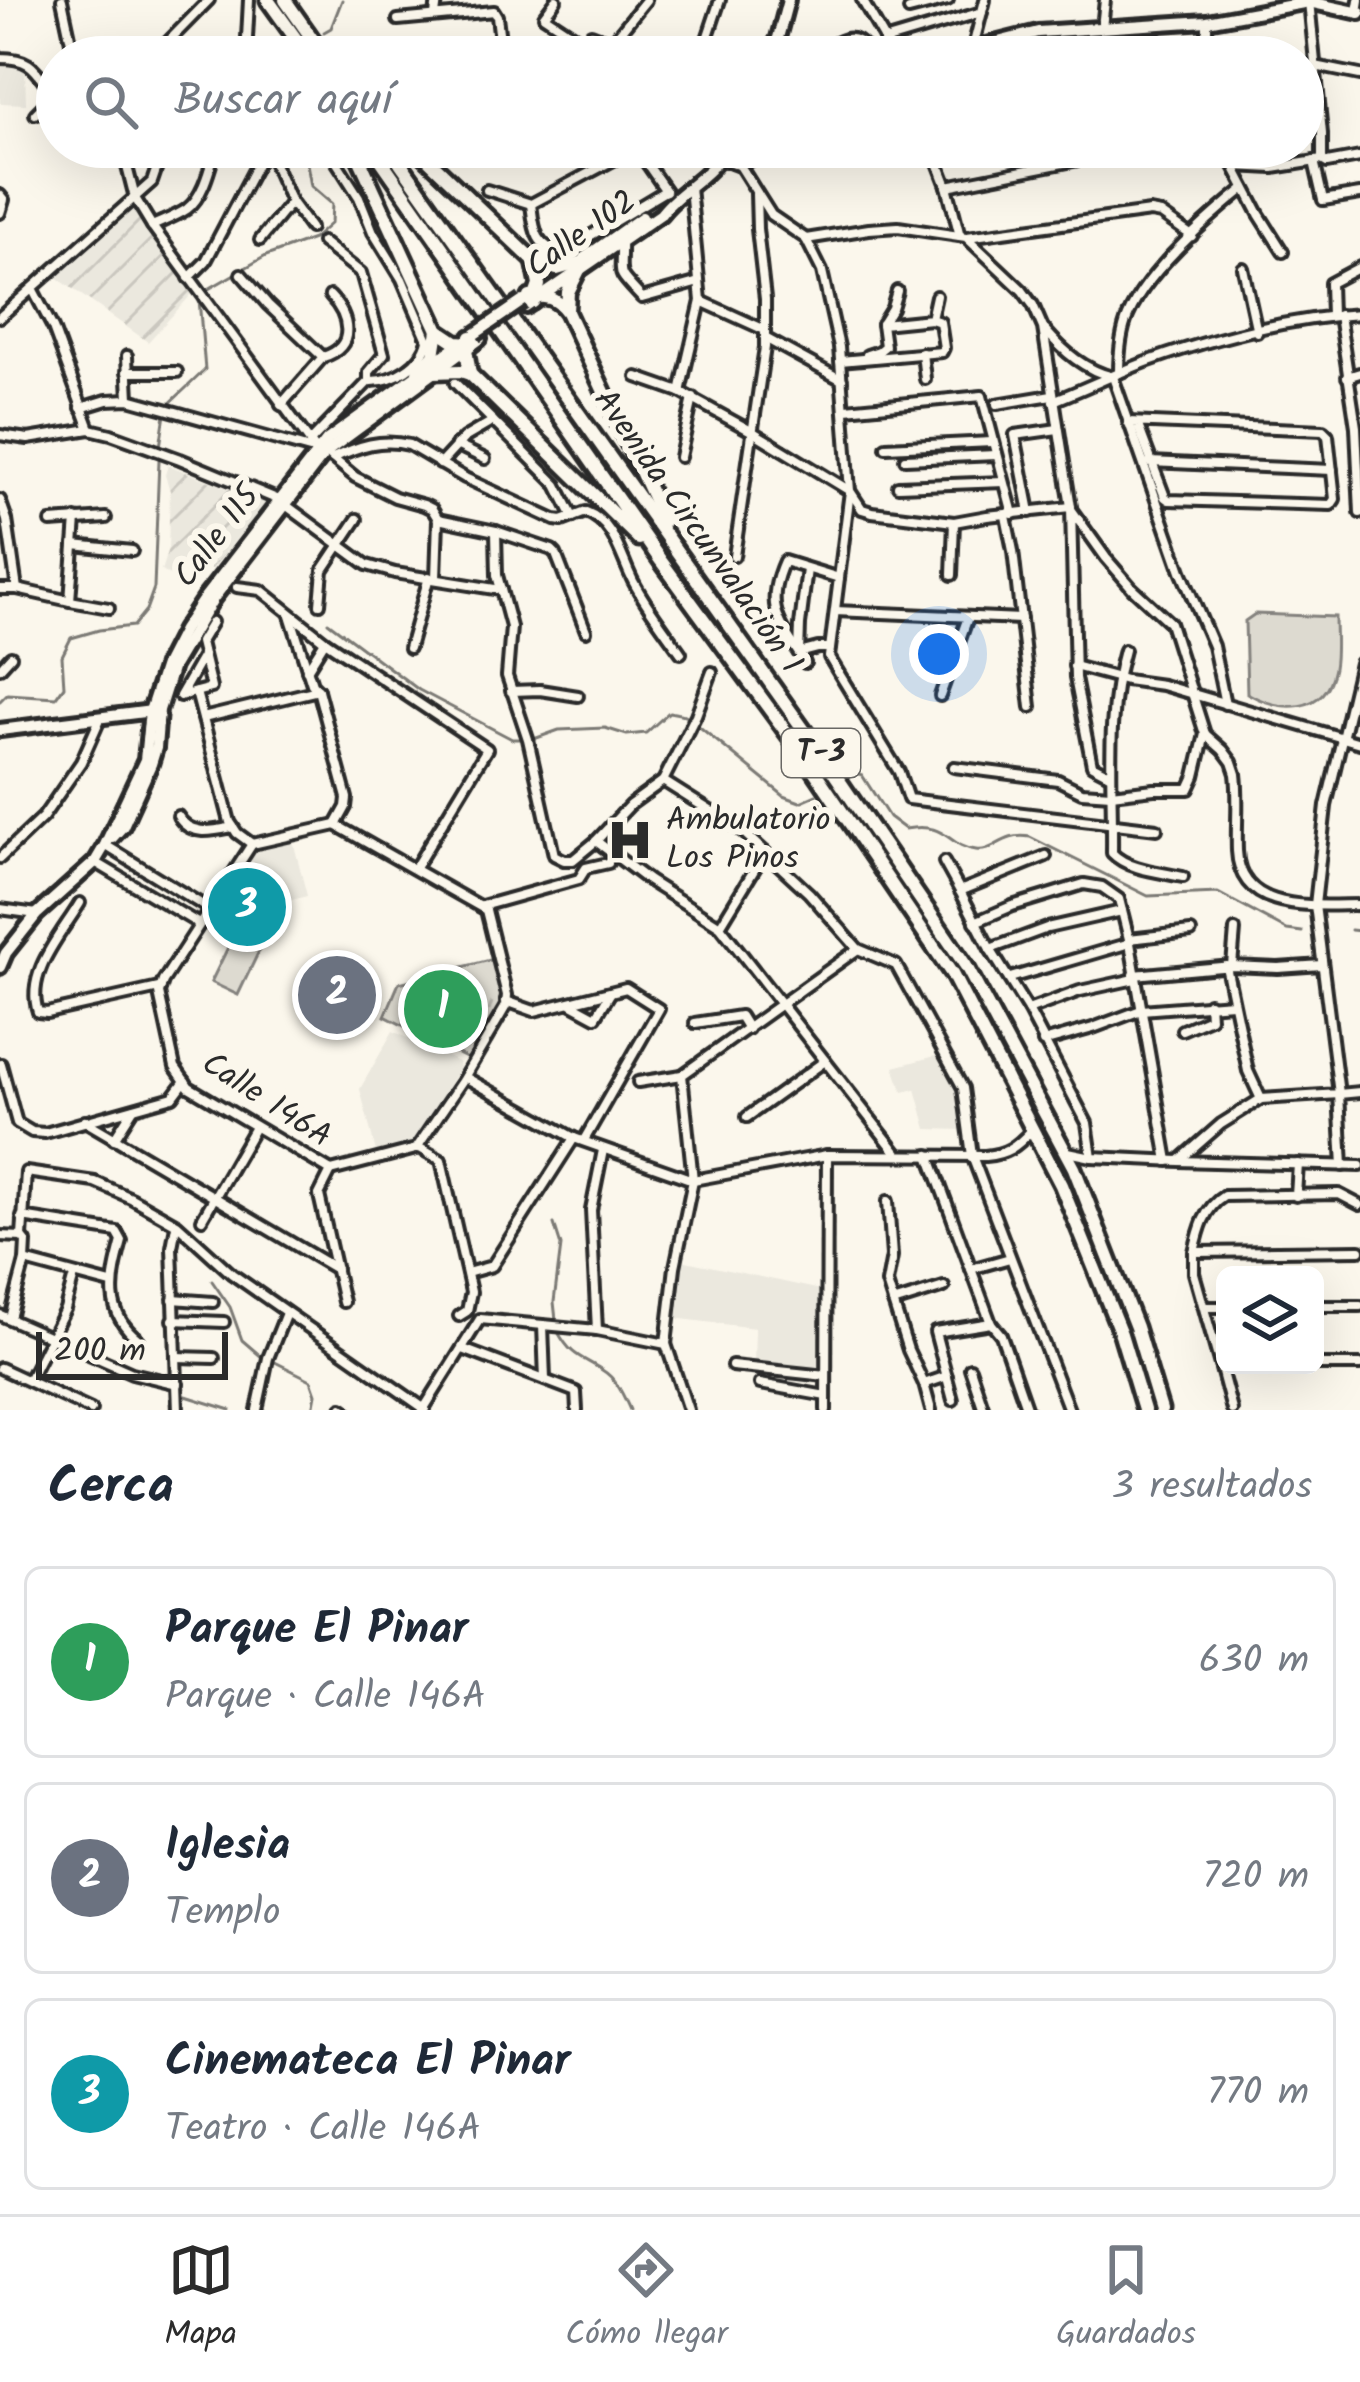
<!DOCTYPE html>
<html lang="es">
<head>
<meta charset="utf-8">
<style>
  :root { --surface:#fff; --page:#f2f2f3; --text:#1f2937; --muted:#747a83; --line:#e0e1e3; --accent:#2b2b2b }
  body { margin:0; font-family:Kalam,sans-serif; background:var(--page); color:var(--text) }
  .controls { position:absolute; right:36px; bottom:36px; display:grid; overflow:hidden; border-radius:18px; box-shadow:0 12px 48px #0002 }
  .controls button { width:108px; height:108px; display:grid; place-items:center; padding:0; border:0; border-bottom:3px solid var(--line); background:var(--surface); color:var(--text); font:60px sans-serif }
  .scale { position:absolute; left:36px; bottom:30px; width:192px; box-sizing:border-box; padding-left:12px; border:6px solid #2b2b2b; border-top:0; font-size:33px; line-height:42px; white-space:nowrap; color:#2b2b2b; -webkit-text-stroke:9px #fbf7ec; paint-order:stroke }
  .you { position:absolute; left:939px; top:654px; width:42px; height:42px; margin:-30px; border:9px solid #fff; border-radius:50%; background:#1a73e8; box-shadow:0 0 0 18px #1a73e833 }
  .badge { display:grid; place-items:center; width:78px; height:78px; border-radius:50%; background:var(--accent); color:#fff; font-size:39px; font-weight:700 }
  .pin { position:absolute; translate:-50% -50%; border:6px solid #fff; box-shadow:0 3px 12px #0006 }
  .list { margin:0; padding:0; list-style:none }
  h2 { display:flex; justify-content:space-between; align-items:center; height:156px; margin:0; padding:0 48px; font-size:51px }
  h2 small { font-size:39px; font-weight:400; color:var(--muted) }
  .list li { display:grid; grid-template-columns:78px 1fr auto; gap:36px; align-items:center; box-sizing:border-box; height:192px; margin:0 24px 24px; padding:0 24px; border:3px solid var(--line); border-radius:18px }
  .list b { display:block; font-size:45px; white-space:nowrap }
  .list p { margin:0; font-size:39px; white-space:nowrap; color:var(--muted) }
  .list em { font-size:39px; font-style:normal; color:var(--muted) }
  .icon { flex:none; width:66px; height:66px; fill:none; stroke:currentColor; stroke-width:2; stroke-linecap:round; stroke-linejoin:round }
  .map { position:relative; flex:none; width:1360px; height:1410px; overflow:hidden }
  .search { position:absolute; background:var(--surface); box-shadow:0 12px 48px #0002; left:36px; right:36px; top:36px; height:132px; display:flex; align-items:center; gap:30px; box-sizing:border-box; padding:0 42px; border-radius:66px; color:var(--muted); font-size:45px }
  .sheet { height:804px; background:var(--surface) }
  nav { display:flex; justify-content:space-around; align-items:center; box-sizing:border-box; height:168px; border-top:3px solid var(--line); background:var(--surface); font-size:33px; color:var(--muted) }
  nav a { display:grid; justify-items:center; gap:6px }
  nav .on { color:var(--accent) }
  .map>svg:first-child { display:block }
  .built { fill:#ebe8de }
  .industrial { fill:url(#industrial-furrows) }
  .park { fill:url(#park-tufts); stroke:#84827e; stroke-width:3 }
  .garden { fill:#dddad0; stroke:#84827e; stroke-width:3 }
  .lines { fill:none; stroke-linecap:round; stroke-linejoin:round }
  .stream { stroke:#7b7a75; stroke-width:3 }
  .street-casing { stroke:#2b2b2b; stroke-width:16 }
  .secondary-casing { stroke:#2b2b2b; stroke-width:20 }
  .primary-casing { stroke:#2b2b2b; stroke-width:21 }
  .street { stroke:#fbf7ec; stroke-width:8 }
  .secondary { stroke:#fbf7ec; stroke-width:10 }
  .primary { stroke:#fbf7ec; stroke-width:12 }
  .secondary-bridge-casing { stroke:#2b2b2b; stroke-width:20; stroke-linecap:butt }
  .secondary-bridge { stroke:#fbf7ec; stroke-width:10 }
  .labels { text-anchor:middle; dominant-baseline:central; stroke-width:12; stroke-linejoin:round; paint-order:stroke }
  .shield { fill:#fbf7ec; stroke:#696865; stroke-width:3 }
  .shield-label { font-size:30px; font-weight:bold; fill:#2b2b2b }
  .street-label { font-size:33px; fill:#2b2b2b; stroke:#fbf7ec }
  .poi-label { font-size:33px; fill:#2b2b2b; stroke:#fbf7ec; text-anchor:start }
</style>
</head>
<body>
<div class="map">
<svg width="1360" height="1410" viewBox="0 0 1360 1410">
  <defs>
    <pattern id="industrial-furrows" width="10" height="10" patternUnits="userSpaceOnUse" patternTransform="scale(3)"><rect width="10" height="10" fill="#ebe8de"/><path d="M-1 1l2-2M0 10L10 0M9 11l2-2" fill="none" stroke="#cac7bf"/></pattern>
    <pattern id="park-tufts" width="24" height="20" patternUnits="userSpaceOnUse" patternTransform="scale(3)"><rect width="24" height="20" fill="#dddad0"/><path d="M3 7l-1-3M5 7V3M7 7l1-3M15 17l-1-3M17 17v-4M19 17l1-3" fill="none" stroke="#bebbb3"/></pattern>
  </defs>
  <rect width="100%" height="100%" fill="#fbf7ec"/>
  <filter id="ink" filterUnits="userSpaceOnUse"><feTurbulence type="fractalNoise" baseFrequency=".00833" numOctaves="2"/><feDisplacementMap in="SourceGraphic" scale="24" xChannelSelector="R" yChannelSelector="G"/><feConvolveMatrix kernelMatrix="1 2 1 2 8 2 1 2 1" color-interpolation-filters="sRGB"/></filter>
  <g filter="url(#ink)">
    <g class="built">
      <polygon points="0,64 25,65 26,104 0,103"/>
      <polygon points="292,837 307,896 265,907 250,854 254,847"/>
      <polygon points="393,1031 458,1062 460,1067 413,1143 376,1152 360,1089"/>
      <polygon points="939,1055 953,1079 964,1130 927,1129 916,1089 903,1092 894,1067"/>
      <polygon points="681,1260 821,1290 822,1373 754,1365 755,1328 673,1318"/>
    </g>
    <g class="industrial">
      <polygon points="133,208 192,294 148,342 56,277"/>
      <polygon points="168,465 271,505 248,534 242,532 212,569 189,559 177,578 161,571 168,548 170,491 165,475"/>
    </g>
    <polygon class="park" points="494,959 503,994 502,1002 468,1059 385,1016 399,983"/>
    <g class="garden">
      <path d="M1255 614 1335 617C1335 634 1337 651 1334 668 1325 716 1280 712 1247 693L1245 621Z"/>
      <polygon points="233,937 260,949 238,995 211,982"/>
    </g>
    <g class="lines">
      <g class="stream">
        <polyline points="324,32 331,28 342,0"/>
        <polyline points="282,57 292,49"/>
        <polyline points="205,291 266,256 313,239 331,223 332,204 311,186 306,158 299,147"/>
        <polyline points="160,447 166,407 205,370 199,299"/>
        <polyline points="328,622 419,690 512,739 534,739 559,730 605,728 627,735 646,733 669,712 685,715 784,796 800,802 816,795"/>
        <polyline points="0,701 7,694 56,697 64,686 62,656 71,638 99,630 133,626 146,610 154,588 159,460"/>
        <path d="M847 777 856 773 862 775 889 817 905 829C948 821 946 846 976 850 994 853 1003 832 1030 837L1148 896 1218 893 1287 930 1302 932"/>
        <polyline points="1351,930 1360,931"/>
        <polyline points="554,1224 561,1246 554,1302 556,1320"/>
        <polyline points="212,1281 230,1307 242,1340 263,1358"/>
        <path d="M558 1332C572 1357 580 1356 602 1370 617 1379 623 1395 630 1410"/>
        <polyline points="273,1361 311,1380 316,1394 313,1410"/>
        <polyline points="186,1396 231,1410"/>
      </g>
      <g class="street-casing">
        <g id="street">
          <polyline points="62,0 74,56 76,57"/>
          <polyline points="556,0 544,16 585,43"/>
          <polyline points="862,0 895,57"/>
          <polyline points="1309,1 1322,134 1322,160 1327,163 1360,157"/>
          <polyline points="909,10 948,0"/>
          <polyline points="1357,12 1359,0"/>
          <polyline points="435,15 437,0"/>
          <polyline points="398,20 494,11 497,16 502,57"/>
          <polyline points="1207,21 1207,57"/>
          <polyline points="1102,28 1105,0"/>
          <polyline points="1026,36 1029,57"/>
          <polyline points="884,41 982,12"/>
          <polyline points="973,47 985,0"/>
          <polyline points="153,57 209,0"/>
          <polyline points="246,57 249,0"/>
          <polyline points="576,57 591,34 612,42"/>
          <polyline points="604,57 612,42 646,0"/>
          <polyline points="701,57 720,0"/>
          <path d="M814 57C832 45 850 27 866 49L862 57"/>
          <polyline points="1123,57 1161,54 1163,57"/>
          <path d="M0 58C33 58 35 70 54 95L57 92"/>
          <polyline points="1303,68 1315,66 1360,75"/>
          <polyline points="35,114 54,95"/>
          <polyline points="122,147 135,198 152,226 316,450"/>
          <path d="M327 147 359 197 373 232 402 279 428 340C423 364 394 382 369 381"/>
          <polyline points="598,147 607,161"/>
          <polyline points="932,147 947,186 960,236"/>
          <polyline points="1224,147 1259,214 1283,252"/>
          <polyline points="1272,147 1273,168"/>
          <polyline points="267,148 291,202 310,228"/>
          <polyline points="636,148 666,191"/>
          <polyline points="936,159 984,147"/>
          <polyline points="1314,161 1323,200 1360,194"/>
          <polyline points="739,164 771,215 806,239 822,271 839,347 850,491 862,509 872,512 954,522 987,516 1071,507"/>
          <polyline points="1235,166 1273,168 1322,160"/>
          <polyline points="947,186 1109,154 1111,147"/>
          <polyline points="690,187 701,301 680,392 753,432 850,491 829,657 899,772 908,799 1157,829"/>
          <polyline points="487,190 531,204 638,147"/>
          <polyline points="0,195 4,200 0,213"/>
          <path d="M531 204C534 228 535 249 563 252L665 191"/>
          <path d="M152 226C163 221 177 216 187 209 204 196 210 167 216 147"/>
          <polyline points="967,237 1150,212 1161,214 1192,236"/>
          <polyline points="806,239 869,229 898,227 966,237 1022,290 1033,305 1043,328 1071,507 1075,678 1092,765 1109,774"/>
          <polyline points="260,240 291,202"/>
          <path d="M621 242C622 279 614 268 642 298L699 282"/>
          <polyline points="1243,268 1257,332"/>
          <polyline points="241,274 268,305 323,357 281,405"/>
          <polyline points="189,278 206,261 266,147"/>
          <polyline points="33,290 53,328 90,429"/>
          <polyline points="701,301 765,330"/>
          <polyline points="1339,315 1356,427 1360,513"/>
          <polyline points="1331,316 1330,283 1360,267"/>
          <polyline points="0,317 152,182 164,147"/>
          <polyline points="882,324 931,319 936,296"/>
          <path d="M1045 330C1064 352 1085 370 1113 377L1181 571 1213 646 1225 704"/>
          <polyline points="765,338 842,380"/>
          <polyline points="922,353 925,379"/>
          <polyline points="867,355 879,351 885,346 882,324 892,308 897,291"/>
          <polyline points="127,356 129,399"/>
          <path d="M323 357C357 347 349 316 330 296"/>
          <polyline points="840,361 942,352 944,348 940,322 931,319"/>
          <polyline points="127,372 177,372"/>
          <path d="M1119 373C1119 354 1120 334 1128 316 1147 271 1207 219 1245 188"/>
          <polyline points="637,377 680,392"/>
          <polyline points="1347,377 1360,373"/>
          <polyline points="455,383 557,485 573,517"/>
          <path d="M1053 401C1086 388 1117 373 1149 361 1214 338 1291 318 1360 314"/>
          <polyline points="997,404 1052,395"/>
          <polyline points="81,408 107,400 129,399 317,451"/>
          <polyline points="846,409 982,396 1013,514"/>
          <polyline points="1128,422 1323,430 1328,435 1335,499 1331,505 1169,500 1165,497 1137,423"/>
          <polyline points="0,435 28,439 90,429 111,434 180,459 279,500 367,565 395,573 501,590"/>
          <polyline points="310,442 369,381 369,372 384,354 361,273 322,242"/>
          <polyline points="456,445 485,459"/>
          <polyline points="886,447 992,442"/>
          <polyline points="331,457 355,477 395,497 424,505 432,509 438,519 436,578"/>
          <polyline points="680,457 693,398"/>
          <path d="M333 458C359 446 381 438 409 445L465 478 555 520 562 521 586 512C615 523 620 556 633 581 646 606 665 630 681 653"/>
          <polyline points="905,459 996,455"/>
          <polyline points="1150,462 1332,470"/>
          <polyline points="440,464 464,438 493,421"/>
          <polyline points="898,486 1004,482"/>
          <polyline points="0,500 7,520 17,589"/>
          <path d="M1071 509 1106 558 1132 588 1170 623 1205 734 1223 750 1232 762 1236 774C1239 799 1236 825 1237 851 1240 914 1314 905 1360 905"/>
          <polyline points="1030,512 1015,435 1058,429"/>
          <polyline points="1006,516 1013,551 1031,707"/>
          <polyline points="438,519 496,531 552,550 556,554 586,631"/>
          <polyline points="51,522 106,518"/>
          <polyline points="496,531 497,575 511,627 507,676 528,739 554,855 564,860 573,860 596,841 630,805 663,781"/>
          <polyline points="74,545 132,551"/>
          <polyline points="734,556 765,347 765,299 757,229 756,194"/>
          <polyline points="807,569 800,625 799,653 818,648 830,648"/>
          <polyline points="952,575 954,522"/>
          <polyline points="237,587 261,590 325,641 487,749 415,868"/>
          <polyline points="0,589 17,589 70,601 76,519"/>
          <polyline points="70,601 109,608"/>
          <polyline points="320,604 323,570 357,519"/>
          <polyline points="835,611 1021,619"/>
          <polyline points="290,615 312,684 318,690 347,798 346,807 336,825"/>
          <polyline points="409,648 429,577"/>
          <path d="M1124 650C1105 716 1113 785 1112 853 1128 870 1161 872 1183 877"/>
          <polyline points="203,656 180,696 211,688 200,642 212,622"/>
          <path d="M805 663C780 623 763 608 784 561L839 578"/>
          <polyline points="1074,666 1126,680 1162,685 1360,743"/>
          <polyline points="0,668 11,656"/>
          <polyline points="307,670 325,641"/>
          <polyline points="511,691 540,690 578,696"/>
          <polyline points="196,692 230,822 237,833 252,844"/>
          <polyline points="940,696 968,617"/>
          <polyline points="203,718 318,690"/>
          <polyline points="954,767 1058,780 1082,792 1111,794 1154,789 1189,789 1195,776 1205,734"/>
          <path d="M178 816C190 837 213 831 233 827"/>
          <polygon points="336,825 486,910 507,995 506,1006 462,1081 416,1149 331,1171 189,1087 175,1067 159,993 163,981 252,844"/>
          <polyline points="596,841 649,881 720,926 897,1153"/>
          <polyline points="105,845 209,909"/>
          <polyline points="1046,856 960,891 990,949 1028,1010 1087,1123 1092,1157"/>
          <polyline points="0,858 43,817 81,762 100,719"/>
          <polyline points="95,862 199,924"/>
          <polyline points="944,862 960,891"/>
          <path d="M80 903C61 935 25 973 38 1012L47 1013 159 988"/>
          <polyline points="482,906 579,879 586,868 608,863"/>
          <polyline points="0,909 37,914"/>
          <polyline points="975,922 1012,906 1084,884 1102,887 1119,899 1130,943 1168,1161"/>
          <polyline points="720,926 765,852"/>
          <polyline points="1129,939 1191,932"/>
          <polyline points="858,949 896,965 963,1088 972,1156 1069,1410"/>
          <polyline points="990,949 1047,928 1122,911"/>
          <polyline points="1232,966 1235,930"/>
          <polyline points="1134,975 1232,966 1278,968 1322,965"/>
          <polyline points="1010,978 1130,943"/>
          <polyline points="506,1001 534,1011 626,988 659,1009 584,1140"/>
          <polyline points="572,1004 596,1017 611,992"/>
          <polyline points="1028,1010 1080,991 1135,979"/>
          <polyline points="695,1023 740,1016 748,1029"/>
          <polyline points="1182,1030 1210,1018 1209,1003"/>
          <polyline points="1043,1042 1093,1028 1141,1010 1232,1003"/>
          <polyline points="1,1064 17,1123 32,1132 45,1133 173,1097 185,1081"/>
          <path d="M465 1077 574 1138 693 1180 827 1155 985 1156C1007 1154 1016 1147 1031 1131"/>
          <polyline points="638,1082 682,1075"/>
          <polyline points="1261,1099 1339,1094 1315,905 1326,806 1360,663"/>
          <polyline points="747,1117 825,1061"/>
          <polyline points="85,1121 336,1269"/>
          <polyline points="114,1139 133,1109"/>
          <polyline points="418,1147 441,1160 471,1292 467,1311 459,1316"/>
          <polyline points="1068,1152 1092,1157 1179,1161 1360,1166"/>
          <polyline points="929,1155 991,1323 1001,1335 1027,1410"/>
          <polyline points="1180,1160 1221,1124 1261,1099 1248,1071 1226,966"/>
          <polyline points="1343,1166 1339,1094 1360,1092"/>
          <polyline points="331,1171 319,1195 343,1302"/>
          <polyline points="1296,1196 1298,1164"/>
          <polyline points="888,1201 892,1256 887,1283 908,1350 924,1384 931,1410"/>
          <path d="M22 1217 117 1232 122 1241C112 1279 103 1312 139 1340"/>
          <polyline points="202,1219 255,1127"/>
          <polyline points="176,1226 172,1247 178,1410"/>
          <polyline points="0,1236 22,1237"/>
          <polyline points="1360,1250 1194,1252 1194,1273 1220,1365 1360,1365"/>
          <path d="M1194 1252C1199 1230 1204 1208 1224 1196L1339 1194 1360 1205"/>
          <polyline points="25,1261 111,1284"/>
          <polyline points="971,1269 1010,1258"/>
          <polyline points="467,1273 492,1266 574,1138"/>
          <polyline points="173,1299 213,1302"/>
          <polyline points="893,1303 944,1287"/>
          <polyline points="1315,1306 1360,1306"/>
          <polyline points="1205,1307 1225,1307"/>
          <polyline points="0,1315 132,1373 178,1384"/>
          <polyline points="10,1318 25,1261 26,1242 22,1237 26,1172 95,1182 131,1198 177,1224 232,1274 425,1409"/>
          <polyline points="173,1320 224,1322"/>
          <polyline points="543,1325 545,1380"/>
          <polyline points="597,1330 591,1210 603,1150"/>
          <polyline points="666,1344 688,1410"/>
          <polyline points="463,1349 576,1392 577,1410"/>
          <polyline points="176,1357 214,1358"/>
          <polyline points="1220,1365 1232,1410"/>
          <polyline points="732,1366 826,1376"/>
          <polyline points="0,1368 91,1410"/>
          <polyline points="970,1368 984,1410"/>
          <polyline points="29,1380 65,1309 74,1276"/>
          <polyline points="760,1384 826,1396"/>
          <polyline points="924,1384 947,1376"/>
          <polyline points="953,1400 935,1332 991,1323"/>
          <polyline points="342,1408 345,1410"/>
          <polyline points="257,1410 268,1358 286,1313"/>
          <polyline points="423,1410 480,1319 597,1330 666,1344 675,1267 693,1180 682,1075 858,949 809,893 742,831 663,781 696,715 712,672"/>
          <polyline points="826,1410 827,1155"/>
        </g>
      </g>
      <g class="secondary-casing">
        <g id="secondary">
          <polyline points="769,57 778,38 788,0"/>
          <polyline points="939,57 1038,32 1207,21 1309,2 1360,13"/>
          <polyline points="721,157 739,164 771,147"/>
          <polyline points="584,258 642,217"/>
          <path d="M526 307 661 214C679 189 713 177 725 147"/>
          <polyline points="0,730 152,711"/>
          <polyline points="112,838 123,826 151,764 156,748 159,710 173,666 213,599 325,453 480,339"/>
          <polyline points="0,967 6,953 37,914 95,862 105,845 145,760 150,711 165,665 183,630 205,597 327,440 462,342"/>
        </g>
      </g>
      <g class="primary-casing">
        <g id="primary">
          <polyline points="268,0 309,57"/>
          <polyline points="285,0 325,57"/>
          <polyline points="354,147 438,330 456,342 472,343"/>
          <polyline points="372,147 661,561 809,763 952,974 1061,1185 1121,1334 1144,1410"/>
          <polyline points="389,147 821,754 966,966 1074,1168 1136,1327 1161,1410"/>
          <polyline points="415,147 534,261 557,269 578,263"/>
          <path d="M530 297C546 295 557 298 567 312L664 521"/>
          <polyline points="533,302 539,285 534,261"/>
          <polyline points="567,311 568,292 579,270"/>
          <polyline points="471,337 466,349 470,374 639,539"/>
          <polyline points="418,372 434,355 438,330"/>
          <polyline points="434,372 461,371 470,374"/>
        </g>
      </g>
      <use href="#street" class="street"/>
      <use href="#secondary" class="secondary"/>
      <use href="#primary" class="primary"/>
      <g class="secondary-bridge-casing">
        <polyline id="secondary-bridge" points="475,334 523,301"/>
      </g>
      <use href="#secondary-bridge" class="secondary-bridge"/>
    </g>
  </g>
  <defs>
    <g id="hospital-bare" transform="scale(3.6)"><path d="M-5-5h3v3.5h4V-5h3V5h-3V1.5h-4V5h-3Z" fill="#2b2b2b" stroke="#fbf7ec" stroke-width="2.5" paint-order="stroke"/></g>
  </defs>
  <g fill-rule="evenodd">
    <use href="#hospital-bare" x="630" y="840"/>
  </g>
  <g class="labels">
    <rect class="shield" x="782" y="729" width="78" height="48" rx="9"/>
    <g class="shield-label">
      <text x="821" y="753">T-3</text>
    </g>
    <g class="street-label">
      <text transform="translate(582 235) rotate(-35)">Calle 102</text>
      <text transform="translate(697 532) rotate(55)">Avenida Circunvalación 1</text>
      <text transform="translate(218 537) rotate(-53)">Calle 115</text>
      <text transform="translate(266 1101) rotate(33)">Calle 146A</text>
    </g>
    <g class="poi-label">
      <text x="666" y="821">Ambulatorio<tspan x="666" dy="38">Los Pinos</tspan></text>
    </g>
  </g>
</svg>
<div class="controls">
<button><svg class="icon" aria-label="layers" viewBox="0 0 24 24"><path d="M12 4l9 5-9 5-9-5zM3 14l9 5 9-5"/></svg></button>
</div>
<div class="scale">200 m</div>
<div class="you"></div>
<div class="pin badge" style="left:443px;top:1009px;background:#2e9e5b">1</div>
<div class="pin badge" style="left:337px;top:995px;background:#6b7280">2</div>
<div class="pin badge" style="left:247px;top:907px;background:#0f9aa8">3</div>
<div class="search"><svg class="icon" aria-label="search" viewBox="0 0 24 24"><circle cx="10" cy="10" r="6"/><path d="M15 15l6 6"/></svg>Buscar aquí</div>
</div>
<section class="sheet">
<h2>Cerca<small>3 resultados</small></h2>
<ul class="list">
<li><span class="badge" style="background:#2e9e5b">1</span><div><b>Parque El Pinar</b><p>Parque · Calle 146A</p></div><em>630 m</em></li>
<li><span class="badge" style="background:#6b7280">2</span><div><b>Iglesia</b><p>Templo</p></div><em>720 m</em></li>
<li><span class="badge" style="background:#0f9aa8">3</span><div><b>Cinemateca El Pinar</b><p>Teatro · Calle 146A</p></div><em>770 m</em></li>
</ul>
</section>
<nav>
<a class="on"><svg class="icon" aria-label="map" viewBox="0 0 24 24"><path d="M3 6l6-2 6 2 6-2v14l-6 2-6-2-6 2zM9 4v14M15 6v14"/></svg>Mapa</a>
<a><svg class="icon" aria-label="directions" viewBox="0 0 24 24"><path d="M12 3l9 9-9 9-9-9zM9 14v-3h6M13 9l2 2-2 2"/></svg>Cómo llegar</a>
<a><svg class="icon" aria-label="saved" viewBox="0 0 24 24"><path d="M7 4h10v16l-5-4-5 4z"/></svg>Guardados</a>
</nav>
</body>
</html>
